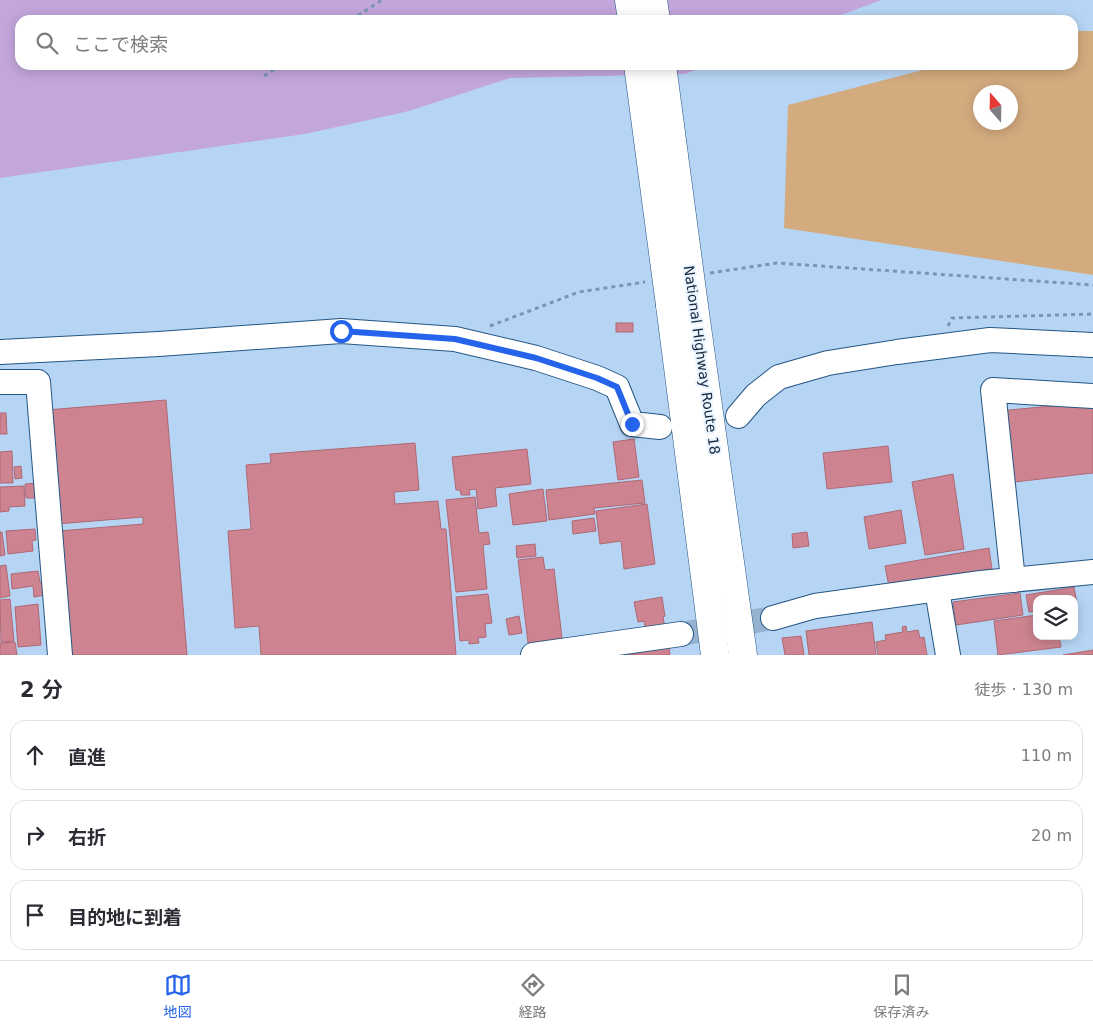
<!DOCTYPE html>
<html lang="ja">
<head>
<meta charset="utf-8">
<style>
  :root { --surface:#fff; --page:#f2f2f3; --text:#2b2b33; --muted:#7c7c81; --line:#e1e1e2; --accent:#2563eb }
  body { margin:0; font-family:"DejaVu Sans","Noto Sans JP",sans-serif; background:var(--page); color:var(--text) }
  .controls { position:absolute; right:15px; bottom:15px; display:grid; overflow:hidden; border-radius:10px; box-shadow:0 2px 12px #0003 }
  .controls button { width:45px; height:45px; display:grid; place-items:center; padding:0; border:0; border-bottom:1px solid var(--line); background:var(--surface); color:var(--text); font:25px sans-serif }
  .compass { position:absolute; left:973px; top:85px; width:45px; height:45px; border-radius:50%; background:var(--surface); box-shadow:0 2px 12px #0003; rotate:340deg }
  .stop { position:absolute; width:15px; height:15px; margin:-11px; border:4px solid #2563eb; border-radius:50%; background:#fff }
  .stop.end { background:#2563eb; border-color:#fff; box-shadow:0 1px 5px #0008 }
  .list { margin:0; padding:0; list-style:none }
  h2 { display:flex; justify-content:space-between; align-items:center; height:65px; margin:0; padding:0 20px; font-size:21px }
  h2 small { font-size:16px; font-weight:400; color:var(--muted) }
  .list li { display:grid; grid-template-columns:32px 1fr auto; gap:15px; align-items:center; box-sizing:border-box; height:70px; margin:0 10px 10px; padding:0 10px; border:1px solid var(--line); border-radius:15px }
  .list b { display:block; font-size:19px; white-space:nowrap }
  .list em { font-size:16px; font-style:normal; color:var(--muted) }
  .icon { flex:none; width:28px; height:28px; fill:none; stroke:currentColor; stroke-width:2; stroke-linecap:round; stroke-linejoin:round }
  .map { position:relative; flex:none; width:1093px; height:655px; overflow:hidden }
  .search { position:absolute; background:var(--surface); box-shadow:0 2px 12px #0003; left:15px; right:15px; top:15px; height:55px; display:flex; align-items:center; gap:12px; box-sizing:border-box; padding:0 18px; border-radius:15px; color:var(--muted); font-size:19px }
  .sheet { height:305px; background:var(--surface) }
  nav { display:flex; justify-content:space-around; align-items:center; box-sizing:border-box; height:70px; border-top:1px solid var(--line); background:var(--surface); font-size:14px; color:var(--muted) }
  nav a { display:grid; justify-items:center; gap:2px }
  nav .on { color:var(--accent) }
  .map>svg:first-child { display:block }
  .green { fill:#d3ab7f; fill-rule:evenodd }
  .water { fill:#c3a6dc }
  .building { fill:#cd8490; stroke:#af6875 }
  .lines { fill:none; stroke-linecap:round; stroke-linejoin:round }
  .minor-tunnel { stroke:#96b2d0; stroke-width:24; stroke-dasharray:24 12; stroke-linecap:butt }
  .minor-casing { stroke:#245683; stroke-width:26 }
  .highway-casing { stroke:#245683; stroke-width:29 }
  .path { stroke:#7a95b1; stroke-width:3; stroke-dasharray:4 4; stroke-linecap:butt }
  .minor { stroke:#fff; stroke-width:24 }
  .highway { stroke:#fff; stroke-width:28 }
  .highway-bridge-casing { stroke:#245683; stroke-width:29; stroke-linecap:butt }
  .highway-bridge { stroke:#fff; stroke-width:28 }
  .route { stroke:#2563eb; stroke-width:6 }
  .labels { text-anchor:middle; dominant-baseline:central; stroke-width:4; stroke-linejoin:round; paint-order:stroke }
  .street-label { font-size:14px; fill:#14283c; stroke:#e9f4ff }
</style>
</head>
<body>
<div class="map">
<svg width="1093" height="655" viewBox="0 0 1093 655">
  <rect width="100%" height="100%" fill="#b6d5f5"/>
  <path class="green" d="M1073 31H1093V275L784 228 788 105 942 65H1073ZM980 92H1010V122H980Z"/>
  <polygon class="water" points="0,0 882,0 827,20 20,20 20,65 708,65 685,74 510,78 409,111 305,134 0,178"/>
  <g class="building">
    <rect x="616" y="323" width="17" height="9"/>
    <polygon points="166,400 187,655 69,655 59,531 143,524 143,517 57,524 47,410"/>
    <polygon points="1093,402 1093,473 1006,483 999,411"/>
    <polygon points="0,413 6,413 7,434 0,434"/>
    <polygon points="634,439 639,477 618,480 613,442"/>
    <polygon points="415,443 419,490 394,492 395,504 438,501 441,529 446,529 456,655 261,655 259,626 235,628 228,531 251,529 246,465 271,463 270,454"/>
    <polygon points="888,446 892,482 827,489 823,453"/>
    <polygon points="527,449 531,484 495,488 497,506 478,509 476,489 469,490 470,495 461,495 460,490 456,490 452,457"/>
    <polygon points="12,451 13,483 0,483 0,452"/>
    <polygon points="21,466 22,478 15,479 14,467"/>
    <polygon points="953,474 964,549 925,555 912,482"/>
    <polygon points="642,480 645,503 594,508 595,514 549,520 546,490"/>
    <polygon points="38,483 39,498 26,498 25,484"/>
    <polygon points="24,486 25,506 9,507 9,511 0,512 0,487"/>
    <polygon points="543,489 547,521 513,525 509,494"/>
    <polygon points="475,497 479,533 488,532 490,544 483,545 487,589 456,592 446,500"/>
    <polygon points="647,504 655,564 624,569 621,541 600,544 596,511"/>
    <polygon points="901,510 906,543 869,549 864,517"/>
    <polygon points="594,518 596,531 573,534 572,521"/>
    <polygon points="35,529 36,540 32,541 33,551 8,554 6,531"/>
    <polygon points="0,532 2,532 5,555 0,556"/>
    <polygon points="807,532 809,546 793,548 792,534"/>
    <polygon points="535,544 536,556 517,558 516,546"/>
    <polygon points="989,548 992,569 889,587 885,566"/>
    <polygon points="543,557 545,570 554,569 562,638 528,643 518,560"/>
    <polygon points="6,565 10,596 0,598 0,566"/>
    <polygon points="38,571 40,582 43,582 45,595 34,597 33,586 12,589 11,574"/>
    <polygon points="1074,587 1077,604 1074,605 1074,599 1037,599 1037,611 1029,612 1026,595"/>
    <polygon points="1020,593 1023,615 956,625 953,602"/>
    <polygon points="488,594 492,623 485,624 486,637 478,638 479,643 469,644 469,640 460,641 456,597"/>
    <polygon points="662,597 665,616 663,617 665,628 646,631 644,621 638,622 634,602"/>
    <polygon points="10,599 14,641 1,642 0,600"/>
    <polygon points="38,604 41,645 18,647 15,607"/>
    <polygon points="1037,615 1037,636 1059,636 1061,647 998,655 994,621"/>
    <polygon points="519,616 522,633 509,635 506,619"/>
    <polygon points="872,622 876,655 809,655 806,631"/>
    <polygon points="906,626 907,632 918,630 920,638 924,637 927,655 878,655 876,642 886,640 885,635 903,632 902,627"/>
    <polygon points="801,636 804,655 785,655 782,638"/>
    <polygon points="15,642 17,655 0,655 0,643"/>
    <polygon points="669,647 670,655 623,655"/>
    <polygon points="1093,650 1093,655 1063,655"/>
  </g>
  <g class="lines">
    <polyline class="minor-tunnel" points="681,634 773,618"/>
    <g class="minor-casing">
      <g id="minor">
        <polyline points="0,352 159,344 341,331 455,339 536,358 597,378 617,387 632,424 660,427"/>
        <polyline points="0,382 38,382 60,655"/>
        <polyline points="738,416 756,395 779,377 828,363 897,352 990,340 1093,345"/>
        <polyline points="1013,580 993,390 1093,396"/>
        <polyline points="937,590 948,655"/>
        <polyline points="773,618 815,606 981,583 1093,572"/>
        <polyline points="533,655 681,634"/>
      </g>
    </g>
    <g class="highway-casing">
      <g id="highway">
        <polyline points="629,0 632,20"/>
        <polyline points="653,0 656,20"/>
        <polyline points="670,305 715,655"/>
        <polyline points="694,306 743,655"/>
      </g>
    </g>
    <g class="path">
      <polyline points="351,20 382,0"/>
      <polyline points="264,76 281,65"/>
      <polyline points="710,273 777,263 1093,285"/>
      <polyline points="490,326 579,292 645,282"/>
      <polyline points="948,326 952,318 1093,314"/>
    </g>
    <use href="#minor" class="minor"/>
    <use href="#highway" class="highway"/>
    <g class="highway-bridge-casing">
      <g id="highway-bridge">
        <polyline points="638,65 670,305"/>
        <polyline points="662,65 694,306"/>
      </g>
    </g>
    <use href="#highway-bridge" class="highway-bridge"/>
  </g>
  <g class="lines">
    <polyline class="route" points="341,331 455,339 536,358 597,378 617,387 632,424"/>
  </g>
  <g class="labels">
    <g class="street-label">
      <text transform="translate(702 360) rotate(82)">National Highway Route 18</text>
    </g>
  </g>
</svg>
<div class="controls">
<button><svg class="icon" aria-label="layers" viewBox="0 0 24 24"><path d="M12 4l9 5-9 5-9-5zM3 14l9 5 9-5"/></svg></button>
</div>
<svg class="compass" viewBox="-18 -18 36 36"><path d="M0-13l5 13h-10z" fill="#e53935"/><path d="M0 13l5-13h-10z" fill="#7c7c81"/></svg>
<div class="stop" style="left:341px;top:331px"></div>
<div class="stop end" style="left:632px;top:424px"></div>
<div class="search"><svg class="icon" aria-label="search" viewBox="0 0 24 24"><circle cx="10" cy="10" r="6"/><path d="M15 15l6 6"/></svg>ここで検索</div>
</div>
<section class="sheet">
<h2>2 分<small>徒歩 · 130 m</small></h2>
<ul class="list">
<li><svg class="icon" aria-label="ahead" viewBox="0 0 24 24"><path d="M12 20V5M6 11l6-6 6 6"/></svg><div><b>直進</b></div><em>110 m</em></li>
<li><svg class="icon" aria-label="right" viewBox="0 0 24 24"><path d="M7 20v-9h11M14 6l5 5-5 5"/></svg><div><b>右折</b></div><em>20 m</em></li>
<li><svg class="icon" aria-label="arrive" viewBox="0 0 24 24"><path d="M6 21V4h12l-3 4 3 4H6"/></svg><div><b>目的地に到着</b></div></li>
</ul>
</section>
<nav>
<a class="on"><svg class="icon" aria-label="map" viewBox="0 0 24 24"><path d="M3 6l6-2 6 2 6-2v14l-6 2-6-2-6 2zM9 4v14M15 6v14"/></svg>地図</a>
<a><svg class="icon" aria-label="directions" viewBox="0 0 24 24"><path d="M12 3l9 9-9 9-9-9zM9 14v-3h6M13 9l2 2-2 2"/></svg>経路</a>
<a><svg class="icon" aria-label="saved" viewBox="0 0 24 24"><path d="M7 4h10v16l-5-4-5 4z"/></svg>保存済み</a>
</nav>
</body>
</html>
